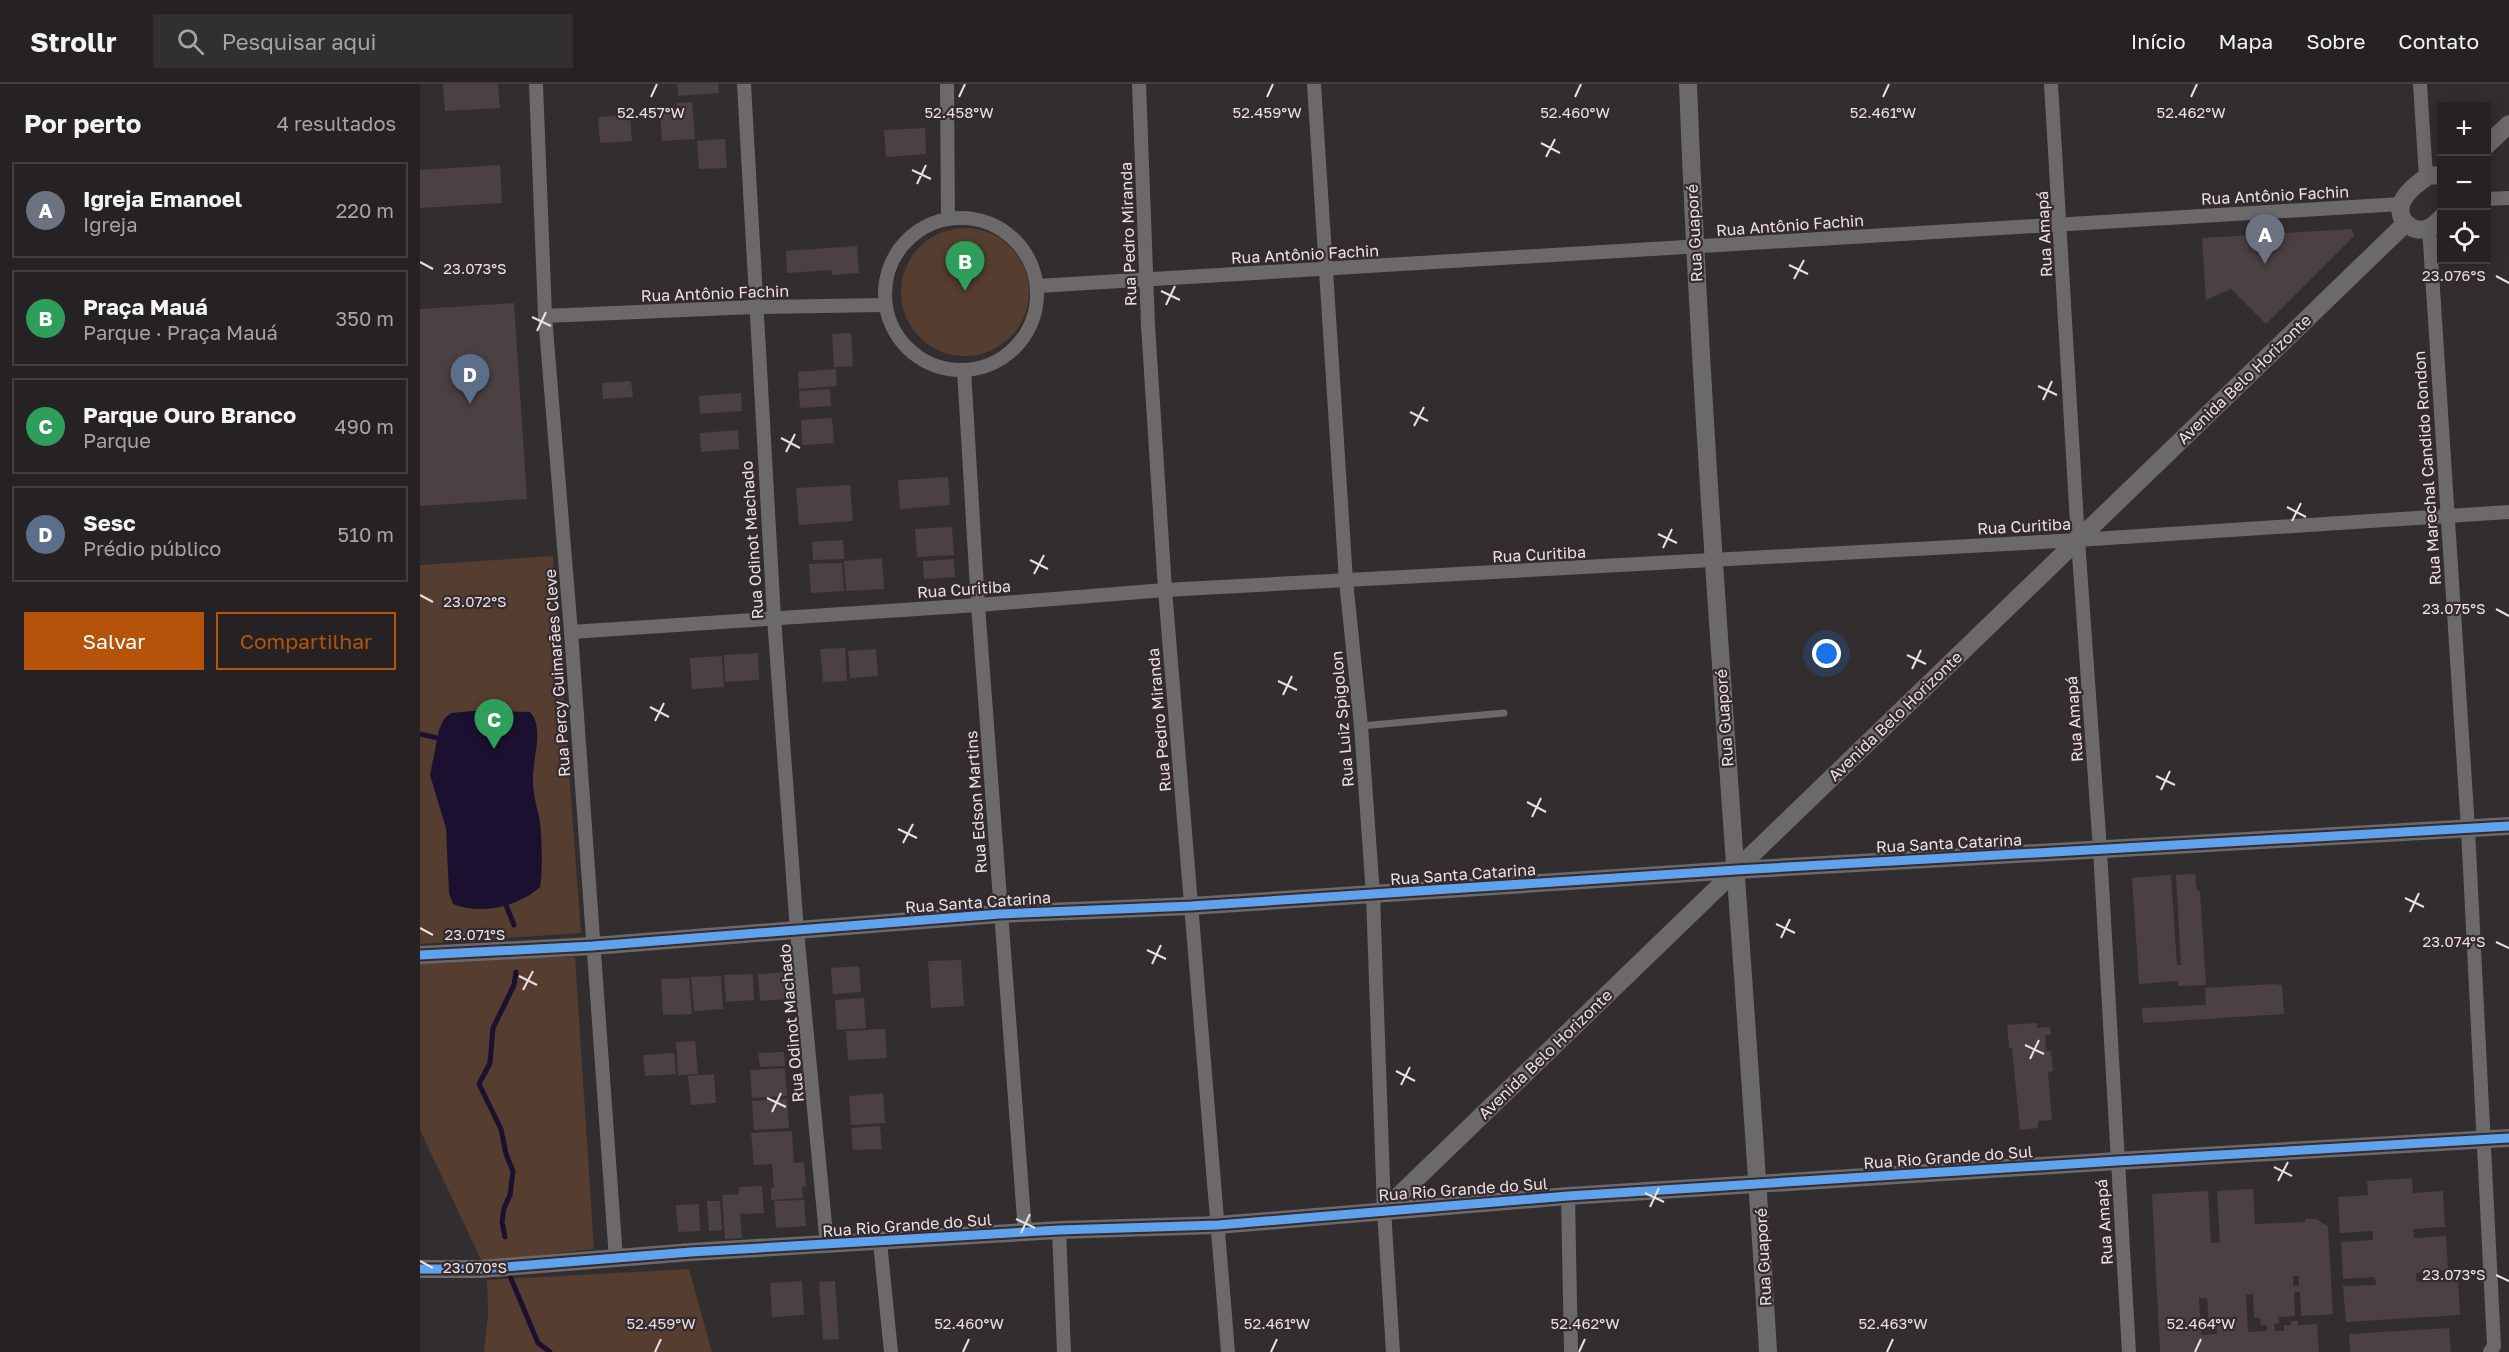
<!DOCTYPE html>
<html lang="pt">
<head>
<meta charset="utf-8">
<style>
  :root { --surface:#262223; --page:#322f30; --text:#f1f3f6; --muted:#a4a4a6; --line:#423f41; --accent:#b45309 }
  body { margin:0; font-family:"Golos Text",sans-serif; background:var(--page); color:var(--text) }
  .controls { position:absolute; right:18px; top:18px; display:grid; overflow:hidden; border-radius:0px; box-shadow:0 3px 15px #0003 }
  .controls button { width:54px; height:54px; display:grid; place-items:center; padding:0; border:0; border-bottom:2px solid var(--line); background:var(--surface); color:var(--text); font:30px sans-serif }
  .you { position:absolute; left:1407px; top:570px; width:21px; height:21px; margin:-15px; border:4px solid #fff; border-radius:50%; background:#1a73e8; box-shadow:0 0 0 9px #1a73e833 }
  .badge { display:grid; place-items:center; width:39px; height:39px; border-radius:50%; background:var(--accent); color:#fff; font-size:20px; font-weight:700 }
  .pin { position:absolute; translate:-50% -50px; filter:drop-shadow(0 2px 3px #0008) }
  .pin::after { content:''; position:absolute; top:32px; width:21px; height:18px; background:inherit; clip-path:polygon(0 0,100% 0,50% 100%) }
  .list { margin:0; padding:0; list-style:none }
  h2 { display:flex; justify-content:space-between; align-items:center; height:78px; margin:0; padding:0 24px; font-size:26px }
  h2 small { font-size:20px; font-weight:400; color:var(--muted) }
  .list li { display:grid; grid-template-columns:39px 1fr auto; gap:18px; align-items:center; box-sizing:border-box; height:96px; margin:0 12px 12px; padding:0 12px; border:2px solid var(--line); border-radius:0px }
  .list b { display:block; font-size:22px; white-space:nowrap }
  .list p { margin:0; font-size:20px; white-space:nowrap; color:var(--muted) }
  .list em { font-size:20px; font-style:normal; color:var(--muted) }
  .actions { display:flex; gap:12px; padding:18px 24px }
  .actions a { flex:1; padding:14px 0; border:2px solid var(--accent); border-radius:0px; text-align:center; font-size:21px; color:var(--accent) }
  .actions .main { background:var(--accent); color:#fff }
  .icon { flex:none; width:33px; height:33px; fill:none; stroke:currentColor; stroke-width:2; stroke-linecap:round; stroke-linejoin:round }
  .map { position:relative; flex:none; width:2089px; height:1268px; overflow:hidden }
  header { display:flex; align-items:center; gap:36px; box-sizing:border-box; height:84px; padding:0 30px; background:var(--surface); border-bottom:2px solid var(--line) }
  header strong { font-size:28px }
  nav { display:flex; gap:33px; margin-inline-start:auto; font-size:21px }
  .search { width:420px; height:54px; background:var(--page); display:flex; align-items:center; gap:15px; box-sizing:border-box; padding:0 21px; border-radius:0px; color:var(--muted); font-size:22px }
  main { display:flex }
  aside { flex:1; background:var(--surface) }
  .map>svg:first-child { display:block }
  .green { fill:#553d2f }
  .water { fill:#1c1031 }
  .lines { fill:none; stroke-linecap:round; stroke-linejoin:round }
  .stream { stroke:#1c1031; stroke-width:5 }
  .building { fill:#4c4142; fill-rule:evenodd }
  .service { stroke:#6c696b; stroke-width:7 }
  .minor { stroke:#6c696b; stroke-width:14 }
  .tertiary { stroke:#6c696b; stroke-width:18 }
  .cycleway-casing { stroke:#352a2e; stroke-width:13 }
  .cycleway { stroke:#60a3ed; stroke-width:9 }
  .ticks { fill:none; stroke:#e8e1e4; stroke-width:2 }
  .labels { text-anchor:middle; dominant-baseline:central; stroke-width:4.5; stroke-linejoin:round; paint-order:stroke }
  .street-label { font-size:16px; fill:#e8e1e4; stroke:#352a2e }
  .ticks-label { font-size:15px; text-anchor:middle; fill:#e8e1e4; stroke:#352a2e; stroke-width:4.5; stroke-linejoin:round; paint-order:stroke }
</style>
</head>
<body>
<header>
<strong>Strollr</strong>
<div class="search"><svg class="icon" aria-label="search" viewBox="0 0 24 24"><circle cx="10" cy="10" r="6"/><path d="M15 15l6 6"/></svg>Pesquisar aqui</div>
<nav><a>Início</a><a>Mapa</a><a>Sobre</a><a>Contato</a></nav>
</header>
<main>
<aside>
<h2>Por perto<small>4 resultados</small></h2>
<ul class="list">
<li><span class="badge" style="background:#6b7280">A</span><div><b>Igreja Emanoel</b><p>Igreja</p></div><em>220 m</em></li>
<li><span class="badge" style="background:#2e9e5b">B</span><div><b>Praça Mauá</b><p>Parque · Praça Mauá</p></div><em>350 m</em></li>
<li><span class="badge" style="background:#2e9e5b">C</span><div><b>Parque Ouro Branco</b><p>Parque</p></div><em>490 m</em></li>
<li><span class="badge" style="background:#5c6f8a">D</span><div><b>Sesc</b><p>Prédio público</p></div><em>510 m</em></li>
</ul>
<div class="actions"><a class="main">Salvar</a><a>Compartilhar</a></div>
</aside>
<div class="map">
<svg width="2089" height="1268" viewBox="0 0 2089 1268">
  <rect width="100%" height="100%" fill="#322d2f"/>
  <g class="green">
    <circle cx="545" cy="208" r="64"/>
    <polygon points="133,472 161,849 0,860 0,481"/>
    <polygon points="155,873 174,1165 62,1178 0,1046 0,875"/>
    <polygon points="269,1185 292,1268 64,1268 68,1231 67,1196"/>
  </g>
  <path class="water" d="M53 627 110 628C125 643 112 676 113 696 113 709 116 720 119 733 122 745 123 792 120 803 98 823 61 831 33 820L29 809 26 744 10 691 19 646 24 635 31 629Z"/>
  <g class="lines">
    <g class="stream">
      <polyline points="0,650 22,655"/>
      <polyline points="84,816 94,841"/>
      <polyline points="85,1153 82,1138 84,1124 90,1111 93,1087 86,1070 81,1045 59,1000 70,979 73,944 94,901 96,888"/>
      <polyline points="90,1192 118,1259 130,1268"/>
    </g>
  </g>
  <g class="building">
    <polygon points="23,0 78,0 80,24 25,27"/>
    <polygon points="257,0 298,0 299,9 258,12"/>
    <polygon points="272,18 275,55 242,57 240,29 257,28 257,19"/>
    <polygon points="210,31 212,57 180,59 178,33"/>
    <polygon points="505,44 506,70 466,73 464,46"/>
    <polygon points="305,55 307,84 279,85 277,57"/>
    <polygon points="80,81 82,119 0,124 0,86"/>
    <polygon points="1931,145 1934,152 1846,240 1811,205 1786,216 1782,154"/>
    <polygon points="437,162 439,189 412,191 411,186 367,189 366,167"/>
    <polygon points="94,219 107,415 0,422 0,225"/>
    <polygon points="431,249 433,282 414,283 412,250"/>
    <polygon points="416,285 417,302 379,305 378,288"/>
    <polygon points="211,297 213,313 183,315 182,299"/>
    <polygon points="410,305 411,322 380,324 379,307"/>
    <polygon points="321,309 322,327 280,330 279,312"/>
    <polygon points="412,334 414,359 382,361 381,336"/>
    <polygon points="318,346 319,365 281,368 280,349"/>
    <polygon points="528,393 530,421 480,425 478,396"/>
    <polygon points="430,401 433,437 379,441 376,404"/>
    <polygon points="532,443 534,471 497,473 495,445"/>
    <polygon points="423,456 424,475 393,476 392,458"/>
    <polygon points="462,474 464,505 426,507 424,477"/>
    <polygon points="534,475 535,493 504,495 503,477"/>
    <polygon points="422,479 424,507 391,509 389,480"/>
    <polygon points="425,564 427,597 403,598 400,565"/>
    <polygon points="456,565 458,592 430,594 428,567"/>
    <polygon points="338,569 339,596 305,598 304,571"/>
    <polygon points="302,572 304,603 272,605 270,574"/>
    <polygon points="1775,790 1777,807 1780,807 1786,901 1758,902 1758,897 1719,900 1712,794 1751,791 1757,881 1761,881 1756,791"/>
    <polygon points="541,876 544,922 511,924 508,877"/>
    <polygon points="439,882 441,908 413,910 411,884"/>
    <polygon points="369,888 371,915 340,917 338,890"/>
    <polygon points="333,890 334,916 306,918 304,891"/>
    <polygon points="301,892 303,925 274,927 271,893"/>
    <polygon points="269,894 272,930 243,931 241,895"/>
    <polygon points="1854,900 1862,901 1864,930 1723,939 1722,924 1786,921 1785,904"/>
    <polygon points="444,914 446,944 417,946 415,916"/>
    <polygon points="1617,939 1617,944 1630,943 1631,951 1625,951 1626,967 1631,967 1633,987 1628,988 1632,1036 1618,1037 1618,1044 1600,1046 1592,964 1589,964 1587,941"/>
    <polygon points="465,945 467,974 428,976 426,947"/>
    <polygon points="275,957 278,990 258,991 256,958"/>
    <polygon points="364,968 365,982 340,983 338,969"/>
    <polygon points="254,969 256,990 225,992 223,971"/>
    <polygon points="365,984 367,1012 332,1014 330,986"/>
    <polygon points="294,990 296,1019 271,1021 268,992"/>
    <polygon points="463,1009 465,1039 431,1041 429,1012"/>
    <polygon points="367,1015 369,1044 334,1046 332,1017"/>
    <polygon points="460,1042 462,1065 433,1066 431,1044"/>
    <polygon points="372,1047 374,1079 384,1078 386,1102 382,1103 383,1114 351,1116 351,1104 354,1104 352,1080 334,1081 331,1049"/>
    <polygon points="1992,1094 1993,1109 2023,1107 2025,1143 1993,1145 1994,1154 2026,1152 2028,1186 1996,1189 1997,1198 2038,1196 2040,1231 1926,1238 1923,1202 1956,1201 1955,1193 1923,1195 1921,1158 1953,1156 1953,1147 1920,1149 1918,1113 1948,1111 1947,1097"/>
    <polygon points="342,1102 344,1129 320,1130 322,1154 305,1155 302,1111 319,1110 319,1103"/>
    <path d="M1833 1105 1835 1140 1885 1138V1135H1896L1908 1142 1913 1230 1881 1232 1880 1208H1874L1875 1232 1858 1233 1859 1239 1854 1240 1855 1247H1864V1241H1871V1237H1878V1241L1897 1240 1899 1268H1740L1732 1110 1788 1107 1791 1159 1800 1158 1797 1107ZM1873 1192H1879V1202H1873ZM1833 1210 1834 1234H1840L1841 1241H1847V1247L1828 1248 1826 1211ZM1779 1214H1787L1789 1246 1797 1245V1250L1781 1251Z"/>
    <polygon points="384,1116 386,1142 356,1144 354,1117"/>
    <polygon points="287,1117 300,1117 302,1146 289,1147"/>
    <polygon points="279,1120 280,1147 258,1148 256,1121"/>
    <polygon points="382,1197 384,1231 352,1233 350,1199"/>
    <polygon points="415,1197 419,1255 403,1256 399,1198"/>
    <polygon points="2029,1244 2031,1268 1930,1268 1929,1250"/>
  </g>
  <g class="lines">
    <polyline class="service" points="941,642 1084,629"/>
    <g class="minor">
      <polyline points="116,0 125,232 151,548 196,1175"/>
      <polyline points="324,0 354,534 377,847 407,1161"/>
      <polyline points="527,0 528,135"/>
      <polyline points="719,0 728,241 745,506 808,1268"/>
      <polyline points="894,0 926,497 941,642 953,811 964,1126 973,1268"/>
      <polyline points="1631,0 1658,456 1680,766 1709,1268"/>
      <polyline points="2000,0 2006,93"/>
      <polyline points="2066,115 2089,114"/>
      <circle cx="541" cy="210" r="76"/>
      <polyline points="2009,143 2048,745 2074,1262 2070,1268"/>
      <polyline points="617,202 1981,120"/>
      <polyline points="125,232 334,223 465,221"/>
      <polyline points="544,286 558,521 605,1148"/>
      <polyline points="151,548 558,521 745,506 1658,456 2089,428"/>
      <polyline points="1148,1112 1151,1268"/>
      <polyline points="639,1146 644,1268"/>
      <polyline points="460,1158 471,1268"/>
    </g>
    <g class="tertiary">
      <path d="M1268 0C1284 423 1323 845 1348 1268"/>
      <polyline points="2066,62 2089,40"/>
      <path d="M2022 92 2010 91C2000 97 1984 109 1981 121 1977 136 1992 149 2006 145 2013 143 2017 138 2022 133"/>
      <polyline points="0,871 173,862 580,830 771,822 1316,786 2089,742"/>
      <polyline points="964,1126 1986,139"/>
      <polyline points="0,1185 61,1185 271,1168 639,1146 798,1141 1148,1112 1697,1077 2089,1054"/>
    </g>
    <g class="cycleway-casing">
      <g id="cycleway">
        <polyline points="0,871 173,862 580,830 771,822 1316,786 2089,742"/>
        <polyline points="0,1185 61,1185 271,1168 639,1146 798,1141 1148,1112 1697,1077 2089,1054"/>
      </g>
    </g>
    <use href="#cycleway" class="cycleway"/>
  </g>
  <path class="ticks" d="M231 13 237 0M539 13 545 0M847 13 853 0M1155 13 1161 0M1463 13 1469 0M1771 13 1777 0M1121 59 1140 69M1126 73 1135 55M492 86 511 95M497 100 506 81M0 178 13 185M1369 181 1388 190M2076 192 2089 199M1374 195 1384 176M741 207 760 216M746 221 755 202M112 233 131 242M117 247 126 228M1618 302 1637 311M1623 316 1632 297M990 328 1008 337M994 342 1004 323M361 354 380 364M366 368 375 350M1867 423 1886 433M1872 437 1881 419M1238 450 1257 459M1243 464 1252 445M610 476 628 485M614 490 624 471M0 511 13 518M2076 525 2089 532M1487 571 1506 580M1492 585 1501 566M858 597 877 606M863 611 872 592M230 623 249 633M235 637 244 619M1736 692 1755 701M1741 706 1750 687M1107 718 1126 728M1112 733 1121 714M478 745 497 754M483 759 493 740M1985 814 2004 823M1990 828 1999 809M1356 840 1375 849M0 844 13 851M1361 854 1370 835M2076 858 2089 864M727 866 746 875M732 880 741 861M99 892 117 901M103 906 113 887M1605 961 1624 970M1610 975 1619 956M976 987 995 997M981 1001 990 983M347 1014 366 1023M352 1028 361 1009M1854 1083 1872 1092M1858 1097 1868 1078M1225 1109 1244 1118M1230 1123 1239 1104M596 1135 615 1144M601 1149 610 1130M0 1177 13 1184M2076 1191 2089 1197M235 1268 241 1255M543 1268 549 1255M851 1268 857 1255M1159 1268 1165 1255M1467 1268 1473 1255M1775 1268 1781 1255"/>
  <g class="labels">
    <g class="street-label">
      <text transform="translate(1855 111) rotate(-3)">Rua Antônio Fachin</text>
      <text transform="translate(1370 141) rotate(-4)">Rua Antônio Fachin</text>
      <text transform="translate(1274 149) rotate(-93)">Rua Guaporé</text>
      <text transform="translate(708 150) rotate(-92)">Rua Pedro Miranda</text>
      <text transform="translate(1624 150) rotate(-93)">Rua Amapá</text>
      <text transform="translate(885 170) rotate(-3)">Rua Antônio Fachin</text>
      <text transform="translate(295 209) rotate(-2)">Rua Antônio Fachin</text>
      <text transform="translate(1824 295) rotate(-44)">Avenida Belo Horizonte</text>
      <text transform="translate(2007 384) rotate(-94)">Rua Marechal Candido Rondon</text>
      <text transform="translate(1604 442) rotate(-3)">Rua Curitiba</text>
      <text transform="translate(332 456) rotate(-94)">Rua Odinot Machado</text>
      <text transform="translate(1119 470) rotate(-3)">Rua Curitiba</text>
      <text transform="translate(544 505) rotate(-4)">Rua Curitiba</text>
      <text transform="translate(137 589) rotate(-94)">Rua Percy Guimarães Cleve</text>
      <text transform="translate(1475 632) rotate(-44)">Avenida Belo Horizonte</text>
      <text transform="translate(1304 634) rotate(-94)">Rua Guaporé</text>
      <text transform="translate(922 635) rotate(-95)">Rua Luiz Spigolon</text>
      <text transform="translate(1654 635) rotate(-94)">Rua Amapá</text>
      <text transform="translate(739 636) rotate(-95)">Rua Pedro Miranda</text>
      <text transform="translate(556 718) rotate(-94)">Rua Edson Martins</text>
      <text transform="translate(1529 759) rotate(-3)">Rua Santa Catarina</text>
      <text transform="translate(1043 790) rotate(-4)">Rua Santa Catarina</text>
      <text transform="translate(558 818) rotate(-4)">Rua Santa Catarina</text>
      <text transform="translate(371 939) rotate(-95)">Rua Odinot Machado</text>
      <text transform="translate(1125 970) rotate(-44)">Avenida Belo Horizonte</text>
      <text transform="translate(1528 1073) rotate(-4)">Rua Rio Grande do Sul</text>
      <text transform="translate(1043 1105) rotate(-4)">Rua Rio Grande do Sul</text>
      <text transform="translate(1684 1138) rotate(-94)">Rua Amapá</text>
      <text transform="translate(487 1141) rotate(-4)">Rua Rio Grande do Sul</text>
      <text transform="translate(1343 1173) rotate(-93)">Rua Guaporé</text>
    </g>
  </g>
  <g class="ticks-label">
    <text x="231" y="34">52.457°W</text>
    <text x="539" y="34">52.458°W</text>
    <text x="847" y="34">52.459°W</text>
    <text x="1155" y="34">52.460°W</text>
    <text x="1463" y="34">52.461°W</text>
    <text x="1771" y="34">52.462°W</text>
    <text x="55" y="190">23.073°S</text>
    <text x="2034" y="197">23.076°S</text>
    <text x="55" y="523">23.072°S</text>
    <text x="2034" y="530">23.075°S</text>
    <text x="55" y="856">23.071°S</text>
    <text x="2034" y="863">23.074°S</text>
    <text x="55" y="1189">23.070°S</text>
    <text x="2034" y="1196">23.073°S</text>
    <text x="241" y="1245">52.459°W</text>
    <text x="549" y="1245">52.460°W</text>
    <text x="857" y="1245">52.461°W</text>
    <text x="1165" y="1245">52.462°W</text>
    <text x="1473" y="1245">52.463°W</text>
    <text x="1781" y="1245">52.464°W</text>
  </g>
</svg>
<div class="controls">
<button>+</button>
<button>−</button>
<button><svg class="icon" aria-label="locate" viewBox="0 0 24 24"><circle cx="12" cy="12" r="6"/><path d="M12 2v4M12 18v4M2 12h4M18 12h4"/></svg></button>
</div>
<div class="you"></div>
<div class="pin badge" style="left:1845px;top:180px;background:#6b7280">A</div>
<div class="pin badge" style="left:545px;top:207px;background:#2e9e5b">B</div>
<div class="pin badge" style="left:74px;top:665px;background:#2e9e5b">C</div>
<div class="pin badge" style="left:50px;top:320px;background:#5c6f8a">D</div>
</div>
</main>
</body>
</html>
